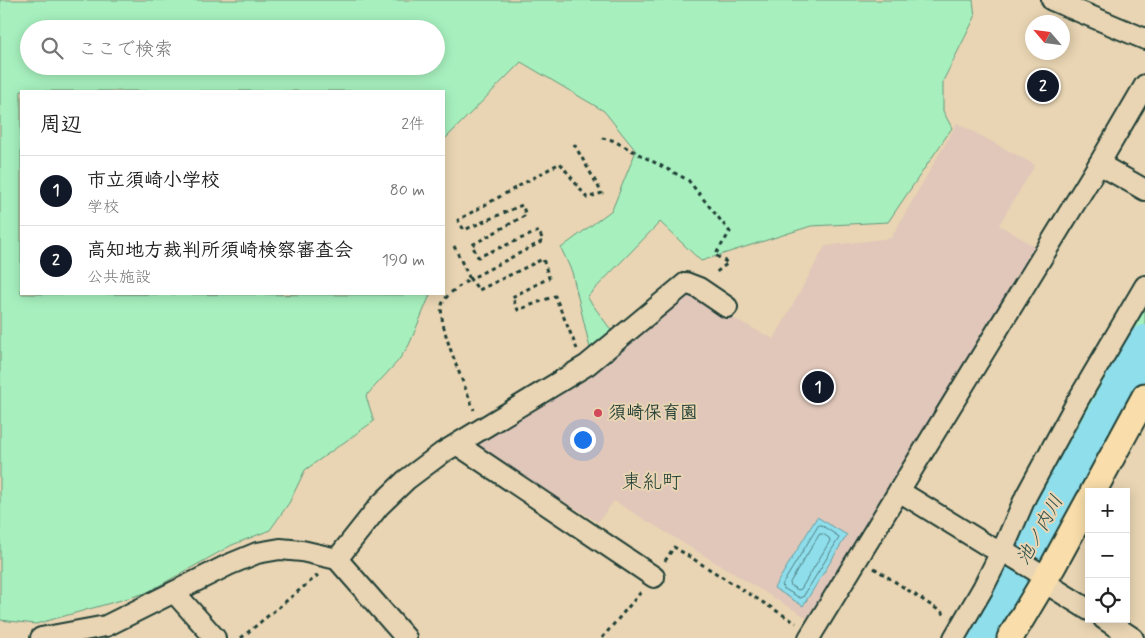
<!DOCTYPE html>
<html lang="ja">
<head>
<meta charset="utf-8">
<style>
  :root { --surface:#fff; --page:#f2f2f2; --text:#222; --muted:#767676; --line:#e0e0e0; --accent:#111827 }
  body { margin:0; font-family:Mynerve,"Klee One",sans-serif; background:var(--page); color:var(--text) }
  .controls { position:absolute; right:15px; bottom:15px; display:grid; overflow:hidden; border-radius:0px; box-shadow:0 2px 12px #0003 }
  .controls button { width:45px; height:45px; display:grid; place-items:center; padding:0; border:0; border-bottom:1px solid var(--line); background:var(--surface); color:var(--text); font:25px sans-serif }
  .compass { position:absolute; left:1025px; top:15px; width:45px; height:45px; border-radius:50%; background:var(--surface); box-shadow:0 2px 12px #0003; rotate:298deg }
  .you { position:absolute; left:582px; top:439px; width:18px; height:18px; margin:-12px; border:4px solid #fff; border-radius:50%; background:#1a73e8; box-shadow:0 0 0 8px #1a73e833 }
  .badge { display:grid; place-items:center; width:32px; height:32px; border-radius:50%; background:var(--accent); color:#fff; font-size:16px; font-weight:700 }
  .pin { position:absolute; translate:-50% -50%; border:2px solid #fff; box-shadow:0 1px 5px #0006 }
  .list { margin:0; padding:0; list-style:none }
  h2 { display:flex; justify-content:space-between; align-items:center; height:65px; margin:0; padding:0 20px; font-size:21px }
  h2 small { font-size:16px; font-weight:400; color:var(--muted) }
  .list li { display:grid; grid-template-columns:32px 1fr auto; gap:15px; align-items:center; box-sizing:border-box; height:70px; padding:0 20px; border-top:1px solid var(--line) }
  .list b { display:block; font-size:19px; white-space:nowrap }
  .list p { margin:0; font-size:16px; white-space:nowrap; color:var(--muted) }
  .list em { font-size:16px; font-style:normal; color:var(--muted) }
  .icon { flex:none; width:28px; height:28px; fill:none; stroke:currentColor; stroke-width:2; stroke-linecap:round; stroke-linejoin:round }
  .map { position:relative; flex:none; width:1145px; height:638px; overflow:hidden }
  .search { position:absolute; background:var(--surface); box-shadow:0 2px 12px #0003; left:20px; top:20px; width:425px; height:55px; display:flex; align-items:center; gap:12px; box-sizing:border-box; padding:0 18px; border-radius:28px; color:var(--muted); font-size:19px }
  .panel { position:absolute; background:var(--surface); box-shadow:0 2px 12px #0003; left:20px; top:90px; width:425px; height:205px; border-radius:0px }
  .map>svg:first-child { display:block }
  .built { fill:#e0c7ba }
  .green { fill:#a7f0be; stroke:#639679; fill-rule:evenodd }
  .water { fill:#8fdeec; stroke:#629ea2 }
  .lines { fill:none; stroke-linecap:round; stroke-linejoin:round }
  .shore { stroke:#4c7d7e; stroke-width:1 }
  .river { stroke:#8fdeec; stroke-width:36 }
  .minor-casing { stroke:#1f3d34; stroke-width:24 }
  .major-casing { stroke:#1f3d34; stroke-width:29 }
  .path { stroke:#1f3d34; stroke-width:3; stroke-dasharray:4 4; stroke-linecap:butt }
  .minor { stroke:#e9d5b3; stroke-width:20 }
  .major { stroke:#f9deab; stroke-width:25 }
  .poi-dot { fill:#d1495b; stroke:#e9d5b3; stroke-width:2 }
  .labels { text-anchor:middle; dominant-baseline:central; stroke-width:4; stroke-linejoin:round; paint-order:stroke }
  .poi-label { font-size:18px; font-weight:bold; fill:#1f3d34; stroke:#e9d5b3; text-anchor:start }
  .water-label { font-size:19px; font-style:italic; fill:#2a4d46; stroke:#e9d5b3 }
  .quarter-label { font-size:20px; fill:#1f3d34; stroke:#e9d5b3 }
</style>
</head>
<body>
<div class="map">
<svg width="1145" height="638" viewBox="0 0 1145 638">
  <rect width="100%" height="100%" fill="#e9d5b3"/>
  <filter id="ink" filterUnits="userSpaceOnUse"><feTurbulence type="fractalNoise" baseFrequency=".02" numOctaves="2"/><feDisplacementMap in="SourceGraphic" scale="10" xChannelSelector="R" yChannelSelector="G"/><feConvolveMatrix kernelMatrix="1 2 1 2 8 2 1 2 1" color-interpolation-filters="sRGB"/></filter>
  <g filter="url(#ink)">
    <polygon class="built" points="957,123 1035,165 999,225 1036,247 921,435 812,621 614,501 598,522 472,447 586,380 684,290 729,316 774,339 825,246 891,238"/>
    <g class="green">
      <path d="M0 0H973L975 17 943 81V111L952 128 888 222 811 226 701 261 660 222 587 297 614 334 590 348 572 272 561 248 612 210 636 151 604 111 521 62 444 140V91H21V294L430 295 409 345 398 361 366 396 374 421 305 470 289 503 270 530 232 545 146 593 36 624 0 620ZM29 29H436V66H29Z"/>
      <polygon points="1145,305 1145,380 1048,554 1044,554 1023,542 1020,540 1020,535 1028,516 1093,396"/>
      <polygon points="1008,565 1024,574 1027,579 990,638 961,638 1005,566"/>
    </g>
    <polygon class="water" points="817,517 847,535 803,606 774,588"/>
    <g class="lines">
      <g class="shore">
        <polygon points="821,525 838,536 839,538 803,597 800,598 783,588 782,585 818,526"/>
        <polygon points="820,534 823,534 829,538 830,541 801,589 798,590 791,586 790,583"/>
      </g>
      <polyline class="river" points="980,638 1145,343"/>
      <g class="minor-casing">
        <g id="minor">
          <polyline points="1052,0 1145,39"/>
          <polyline points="1099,164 1145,190"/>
          <polyline points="458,445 654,577"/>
          <polyline points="899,491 985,544 1000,552 1008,554 1046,577"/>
          <polyline points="337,559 379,506 406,480 442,453 587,365 686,283 699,288 727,307"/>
          <polyline points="1044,582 1089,610"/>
          <polyline points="174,592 215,638"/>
          <polyline points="1104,619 1133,638"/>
          <polyline points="41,638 106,626 228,565 257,553 280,549 302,551 337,559 406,638"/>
          <polyline points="809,638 1099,164 1145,85"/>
          <polyline points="954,638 983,588 1007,540 1026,496 1078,400 1145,286"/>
        </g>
      </g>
      <g class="major-casing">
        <g id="major">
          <polyline points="1093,492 1145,396"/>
          <polyline points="1010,638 1053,566 1089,500"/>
        </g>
      </g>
      <g class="path">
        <polyline points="602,138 612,140 688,180 730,232 715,255 728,263 714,274"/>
        <polyline points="574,144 602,193 587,198 560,163 458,220 464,230 522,205 526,215 472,245 478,257 539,231 543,241 470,279 479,290 543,259 549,278 512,297 518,310 555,296 577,349"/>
        <path d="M454 246 470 279C462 285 445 294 442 305 437 325 466 388 474 410"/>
        <polyline points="665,561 674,547 796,623"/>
        <polyline points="874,568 946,615"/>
        <polyline points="241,638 318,575"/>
        <polyline points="602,638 641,592"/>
      </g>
      <use href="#minor" class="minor"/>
      <use href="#major" class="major"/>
    </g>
  </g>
  <circle class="poi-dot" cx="598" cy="413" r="5"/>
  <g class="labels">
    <g class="poi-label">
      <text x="608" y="413">須崎保育園</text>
    </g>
    <g class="water-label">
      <text transform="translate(1040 530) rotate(-61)">池ノ内川</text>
    </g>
    <g class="quarter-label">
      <text x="652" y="482">東糺町</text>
    </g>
  </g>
</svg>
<div class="controls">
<button>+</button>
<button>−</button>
<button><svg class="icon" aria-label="locate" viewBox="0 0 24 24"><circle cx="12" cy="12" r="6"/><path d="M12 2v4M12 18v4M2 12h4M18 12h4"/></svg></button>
</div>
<svg class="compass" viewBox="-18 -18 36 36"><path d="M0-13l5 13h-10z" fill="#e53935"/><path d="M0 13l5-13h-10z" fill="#767676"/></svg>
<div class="you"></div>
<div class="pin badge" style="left:818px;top:387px">1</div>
<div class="pin badge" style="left:1043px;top:86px">2</div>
<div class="search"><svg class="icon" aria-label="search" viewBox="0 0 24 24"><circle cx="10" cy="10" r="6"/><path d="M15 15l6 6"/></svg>ここで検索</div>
<section class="panel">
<h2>周辺<small>2件</small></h2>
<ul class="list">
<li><span class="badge">1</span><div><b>市立須崎小学校</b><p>学校</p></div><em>80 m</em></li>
<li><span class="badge">2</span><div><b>高知地方裁判所須崎検察審査会</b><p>公共施設</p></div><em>190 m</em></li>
</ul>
</section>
</div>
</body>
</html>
